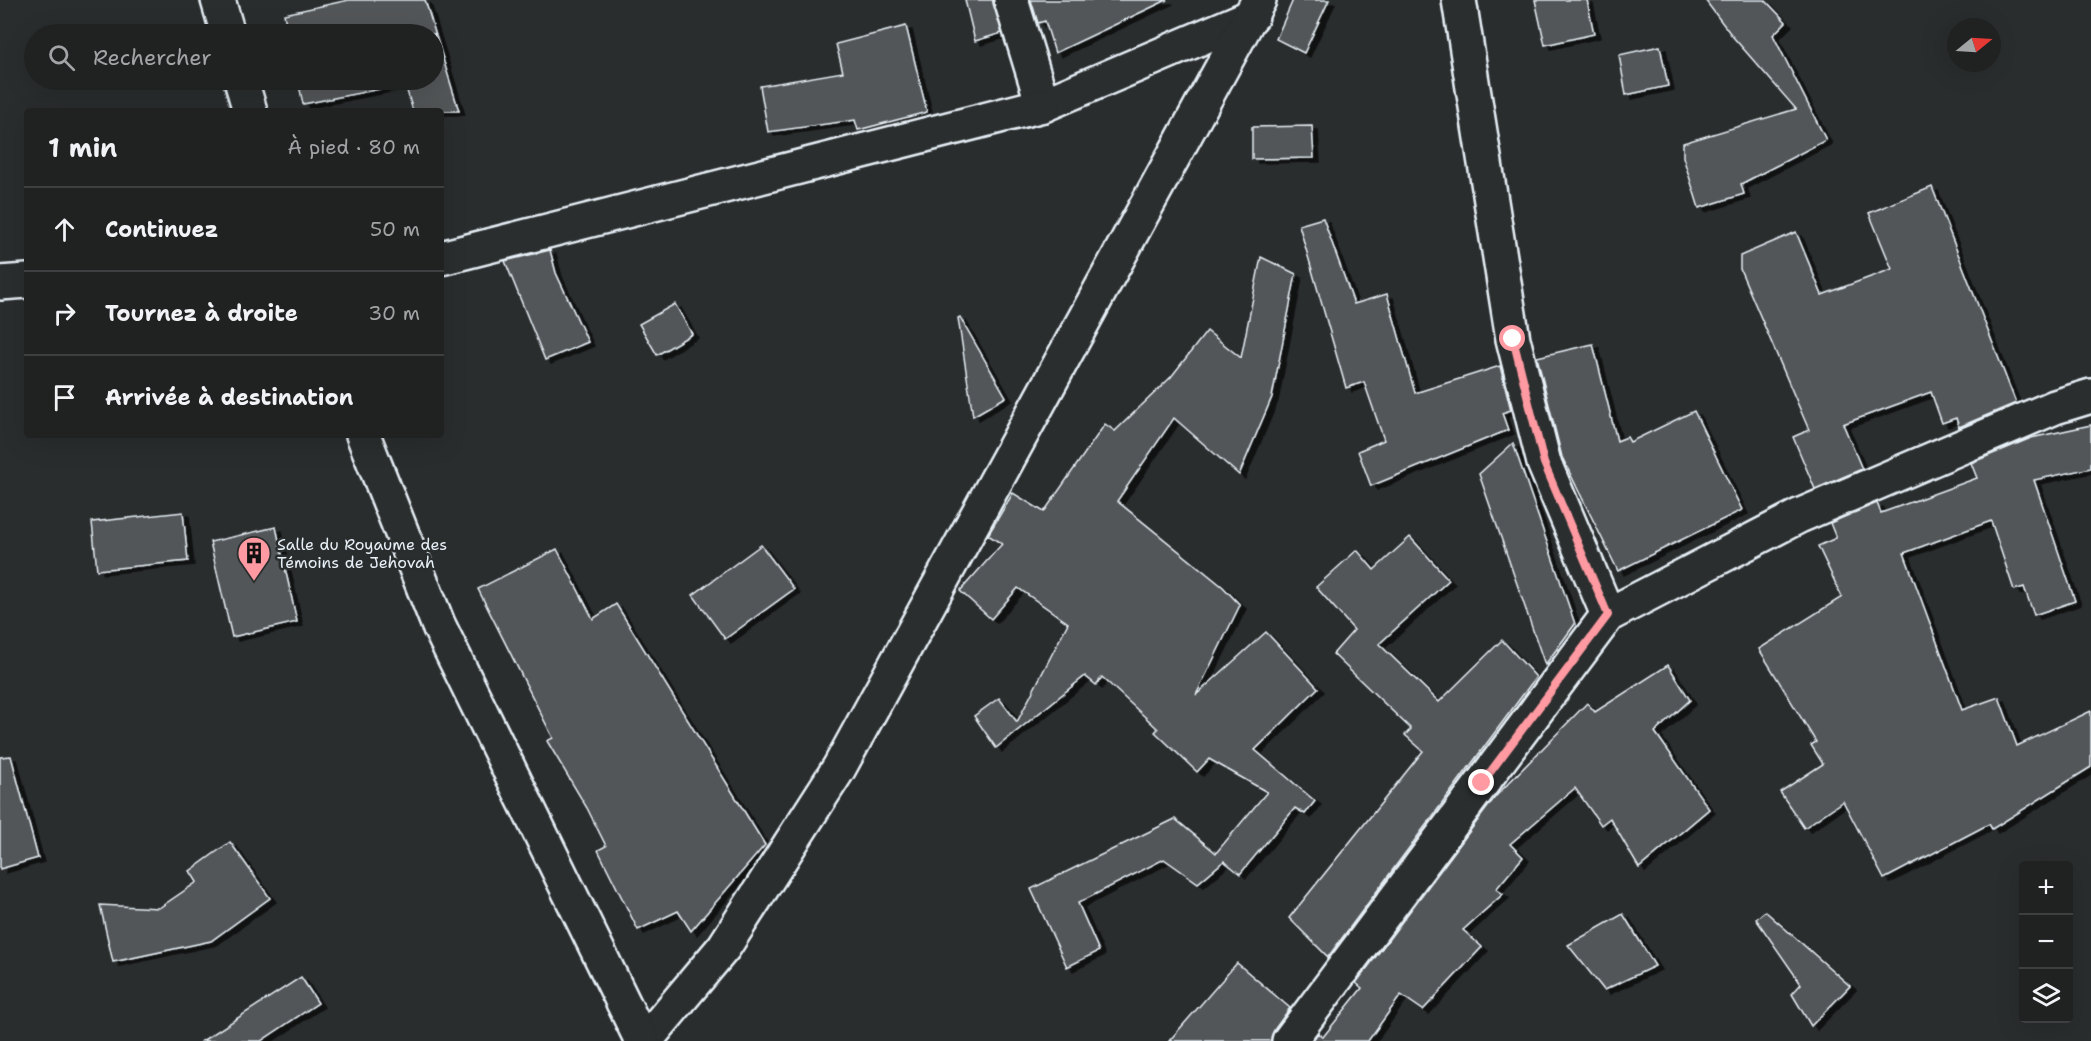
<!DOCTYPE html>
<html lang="fr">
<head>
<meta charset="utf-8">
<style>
  :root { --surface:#202222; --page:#2d2f2f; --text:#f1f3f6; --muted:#a2a4a5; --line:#3d3f40 }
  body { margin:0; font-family:"Shantell Sans",sans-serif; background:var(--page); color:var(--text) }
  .controls { position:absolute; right:18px; bottom:18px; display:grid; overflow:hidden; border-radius:6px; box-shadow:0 6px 24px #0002 }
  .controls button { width:54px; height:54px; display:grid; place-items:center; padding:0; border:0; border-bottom:2px solid var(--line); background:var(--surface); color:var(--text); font:30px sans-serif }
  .compass { position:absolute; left:1947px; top:18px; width:54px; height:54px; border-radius:50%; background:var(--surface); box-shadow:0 6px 24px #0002; rotate:72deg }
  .stop { position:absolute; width:18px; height:18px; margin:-14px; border:4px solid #ff9aa2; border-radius:50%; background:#fff }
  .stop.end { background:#ff9aa2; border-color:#fff; box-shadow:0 2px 6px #0008 }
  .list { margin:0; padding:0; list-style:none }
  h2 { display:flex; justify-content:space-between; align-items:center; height:78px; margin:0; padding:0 24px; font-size:26px }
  h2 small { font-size:20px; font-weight:400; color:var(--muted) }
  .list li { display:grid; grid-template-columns:39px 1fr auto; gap:18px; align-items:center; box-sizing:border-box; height:84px; padding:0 24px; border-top:2px solid var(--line) }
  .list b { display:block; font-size:22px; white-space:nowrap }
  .list em { font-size:20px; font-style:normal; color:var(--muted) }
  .icon { flex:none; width:33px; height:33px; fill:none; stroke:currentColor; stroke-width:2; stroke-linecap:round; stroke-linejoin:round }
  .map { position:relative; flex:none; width:2091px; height:1041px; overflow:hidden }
  .search { position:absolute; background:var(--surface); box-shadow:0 6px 24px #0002; left:24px; top:24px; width:420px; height:66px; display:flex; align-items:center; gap:15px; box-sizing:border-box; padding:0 21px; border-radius:33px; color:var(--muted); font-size:22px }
  .panel { position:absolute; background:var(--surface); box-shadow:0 6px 24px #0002; left:24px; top:108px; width:420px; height:330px; border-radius:6px }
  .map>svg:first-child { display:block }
  .building { fill:#535759; stroke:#e8f1f8; stroke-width:1.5; filter:url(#shadow) }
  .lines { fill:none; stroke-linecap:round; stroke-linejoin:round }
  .minor-casing { stroke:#e8f1f8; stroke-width:38 }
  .highway-casing { stroke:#e8f1f8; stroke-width:38 }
  .minor { stroke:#2a2d2e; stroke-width:33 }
  .highway { stroke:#2a2d2e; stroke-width:33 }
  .route { stroke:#ff9aa2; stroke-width:8 }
  .labels { text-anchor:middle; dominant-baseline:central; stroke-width:5; stroke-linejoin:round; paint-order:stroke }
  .poi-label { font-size:16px; fill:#e8f1f8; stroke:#2a2d2e; text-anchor:start }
</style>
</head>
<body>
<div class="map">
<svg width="2091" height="1041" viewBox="0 0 2091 1041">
  <defs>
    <filter id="shadow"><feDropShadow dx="6" dy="4" stdDeviation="0" flood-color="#0009"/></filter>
  </defs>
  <rect width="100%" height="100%" fill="#2a2d2e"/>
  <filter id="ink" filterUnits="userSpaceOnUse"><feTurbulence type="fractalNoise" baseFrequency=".0167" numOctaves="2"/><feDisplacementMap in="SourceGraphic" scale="12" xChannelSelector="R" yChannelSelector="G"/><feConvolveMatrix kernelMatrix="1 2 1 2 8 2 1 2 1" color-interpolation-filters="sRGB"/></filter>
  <g filter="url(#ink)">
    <g class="building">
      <polygon points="349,0 425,0 459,111 413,111 405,84 303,104 298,80 434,80 434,34 288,34 284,14"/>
      <polygon points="965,0 993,0 1002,33 975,41"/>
      <polygon points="1031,0 1167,0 1055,53 1045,21 1038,23"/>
      <polygon points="1293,0 1329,0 1304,53 1276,39"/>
      <polygon points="1535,0 1587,0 1594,34 1545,45"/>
      <polygon points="1705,0 1765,0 1786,22 1773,35 1826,140 1741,184 1744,194 1699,208 1683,157 1683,143 1796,109 1733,37"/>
      <polygon points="906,26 927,112 858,130 855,120 768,132 760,86 843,72 836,44"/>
      <polygon points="1660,46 1668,86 1626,95 1619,55"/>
      <polygon points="1312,126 1314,158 1252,159 1252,127"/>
      <polygon points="1932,187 2016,403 1959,427 1956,418 1942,423 1931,392 1843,424 1862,469 1815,489 1793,437 1809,430 1740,269 1740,256 1796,232 1822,295 1892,269 1869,213"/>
      <polygon points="1323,218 1354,304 1387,294 1415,393 1500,366 1511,410 1502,413 1508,430 1371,486 1358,451 1384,440 1364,382 1346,388 1299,225"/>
      <polygon points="550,250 556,273 588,342 545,360 505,261"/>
      <polygon points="1261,257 1296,274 1272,397 1239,475 1174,418 1117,501 1223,587 1240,605 1196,695 1266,632 1318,688 1255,750 1315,801 1305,814 1295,808 1240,874 1224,861 1198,883 1164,859 1078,903 1099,951 1067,967 1031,889 1175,819 1216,853 1267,792 1209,759 1197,772 1155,732 1158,729 1102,677 1096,685 1085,676 996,748 974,716 999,698 1017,722 1068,623 1018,588 991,619 960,591 1002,544 988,535 1013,493 1044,512 1105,424 1115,431 1171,377 1207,331 1241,358"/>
      <polygon points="675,304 692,334 657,355 639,324"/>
      <polygon points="960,317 1006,397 973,416 958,318"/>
      <polygon points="1593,344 1617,441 1627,437 1630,442 1694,411 1742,510 1618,571 1562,457 1537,357"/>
      <polygon points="2091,425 2091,468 2034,480 2075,601 2034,615 2024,587 2014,590 1991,521 1904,553 1962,710 1999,697 2017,746 2091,711 2091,767 1992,829 1989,824 1884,879 1843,801 1804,828 1780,792 1823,764 1811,745 1816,742 1759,649 1842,597 1818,546 1836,538 1830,523 1877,503 1881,513 1977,478 1971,463 2031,438"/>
      <polygon points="1513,443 1575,624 1545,665 1479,474"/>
      <polygon points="183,512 188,561 97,570 92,522"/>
      <polygon points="276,527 297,622 232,637 210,542"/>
      <polygon points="1410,537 1449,580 1379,644 1439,702 1502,640 1536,677 1328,957 1289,918 1423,751 1405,735 1411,729 1333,654 1354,630 1316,587 1357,550 1374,570"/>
      <polygon points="761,545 794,589 725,639 693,595"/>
      <polygon points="557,549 593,619 616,604 765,845 691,931 678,911 638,930 598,850 606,846 587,808 547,741 553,738 478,589"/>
      <polygon points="1668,665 1690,700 1655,732 1709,809 1639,868 1610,818 1601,825 1575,788 1510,844 1523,857 1496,889 1503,894 1463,930 1482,947 1423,1010 1401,995 1368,1041 1312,1041 1318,1033 1323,1037 1362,988 1356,983 1496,796 1587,703 1595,712"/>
      <polygon points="11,756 38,858 0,869 0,757"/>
      <polygon points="230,842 270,898 211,941 113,962 100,905 159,908 197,882 190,871"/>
      <polygon points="1765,911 1850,986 1811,1026 1792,994 1801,984 1756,919"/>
      <polygon points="1623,914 1655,966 1604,990 1568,945"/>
      <polygon points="1237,963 1290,1008 1274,1030 1271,1041 1169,1041"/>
      <polygon points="301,977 318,1003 261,1041 202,1041"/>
    </g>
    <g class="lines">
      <g class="minor-casing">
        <g id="minor">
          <polyline points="1011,0 1043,105 1252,16"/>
          <polyline points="1459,0 1513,339 1544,463 1608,615"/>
          <polyline points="441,258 1043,105"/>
          <polyline points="0,283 27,281"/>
          <polyline points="645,1041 724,947 839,768 1259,0"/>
          <polyline points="1289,1041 1608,615 1799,516 2055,407 2091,396"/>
        </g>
      </g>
      <g class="highway-casing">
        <g id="highway">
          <polyline points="218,0 228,34"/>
          <polyline points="241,80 250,111"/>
          <polyline points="363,435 438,624 642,1041"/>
        </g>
      </g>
      <use href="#minor" class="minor"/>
      <use href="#highway" class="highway"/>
    </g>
  </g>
  <g class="lines" filter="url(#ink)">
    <polyline class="route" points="1482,783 1608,615 1544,463 1513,339"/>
  </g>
  <defs>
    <g id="building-pin" transform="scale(1.725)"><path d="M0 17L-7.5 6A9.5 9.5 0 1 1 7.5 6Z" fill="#ff9aa2" stroke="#2a2d2e"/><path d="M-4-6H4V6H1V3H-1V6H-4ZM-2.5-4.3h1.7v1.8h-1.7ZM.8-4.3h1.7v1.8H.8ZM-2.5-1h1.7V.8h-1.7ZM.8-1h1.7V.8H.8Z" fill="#111"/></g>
  </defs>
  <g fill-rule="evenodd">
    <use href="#building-pin" x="254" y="553"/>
  </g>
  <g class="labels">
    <g class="poi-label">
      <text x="277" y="544">Salle du Royaume des<tspan x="277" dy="18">Témoins de Jehovah</tspan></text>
    </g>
  </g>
</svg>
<div class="controls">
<button>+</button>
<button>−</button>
<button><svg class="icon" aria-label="layers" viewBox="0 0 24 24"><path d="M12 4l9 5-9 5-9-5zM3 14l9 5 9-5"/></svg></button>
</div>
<svg class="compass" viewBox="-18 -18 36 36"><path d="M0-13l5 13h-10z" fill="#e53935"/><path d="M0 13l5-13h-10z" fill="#a2a4a5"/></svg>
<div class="stop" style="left:1513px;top:339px"></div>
<div class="stop end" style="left:1482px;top:783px"></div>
<div class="search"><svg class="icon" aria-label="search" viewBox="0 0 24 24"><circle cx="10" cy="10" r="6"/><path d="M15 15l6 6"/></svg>Rechercher</div>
<section class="panel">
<h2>1 min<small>À pied · 80 m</small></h2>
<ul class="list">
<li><svg class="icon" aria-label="ahead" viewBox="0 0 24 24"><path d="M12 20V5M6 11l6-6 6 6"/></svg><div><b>Continuez</b></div><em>50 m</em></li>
<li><svg class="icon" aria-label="right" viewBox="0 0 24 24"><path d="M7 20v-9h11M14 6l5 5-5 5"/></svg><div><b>Tournez à droite</b></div><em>30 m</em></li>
<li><svg class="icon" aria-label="arrive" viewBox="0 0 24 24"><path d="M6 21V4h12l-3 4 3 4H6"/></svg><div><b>Arrivée à destination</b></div></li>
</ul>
</section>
</div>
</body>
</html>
